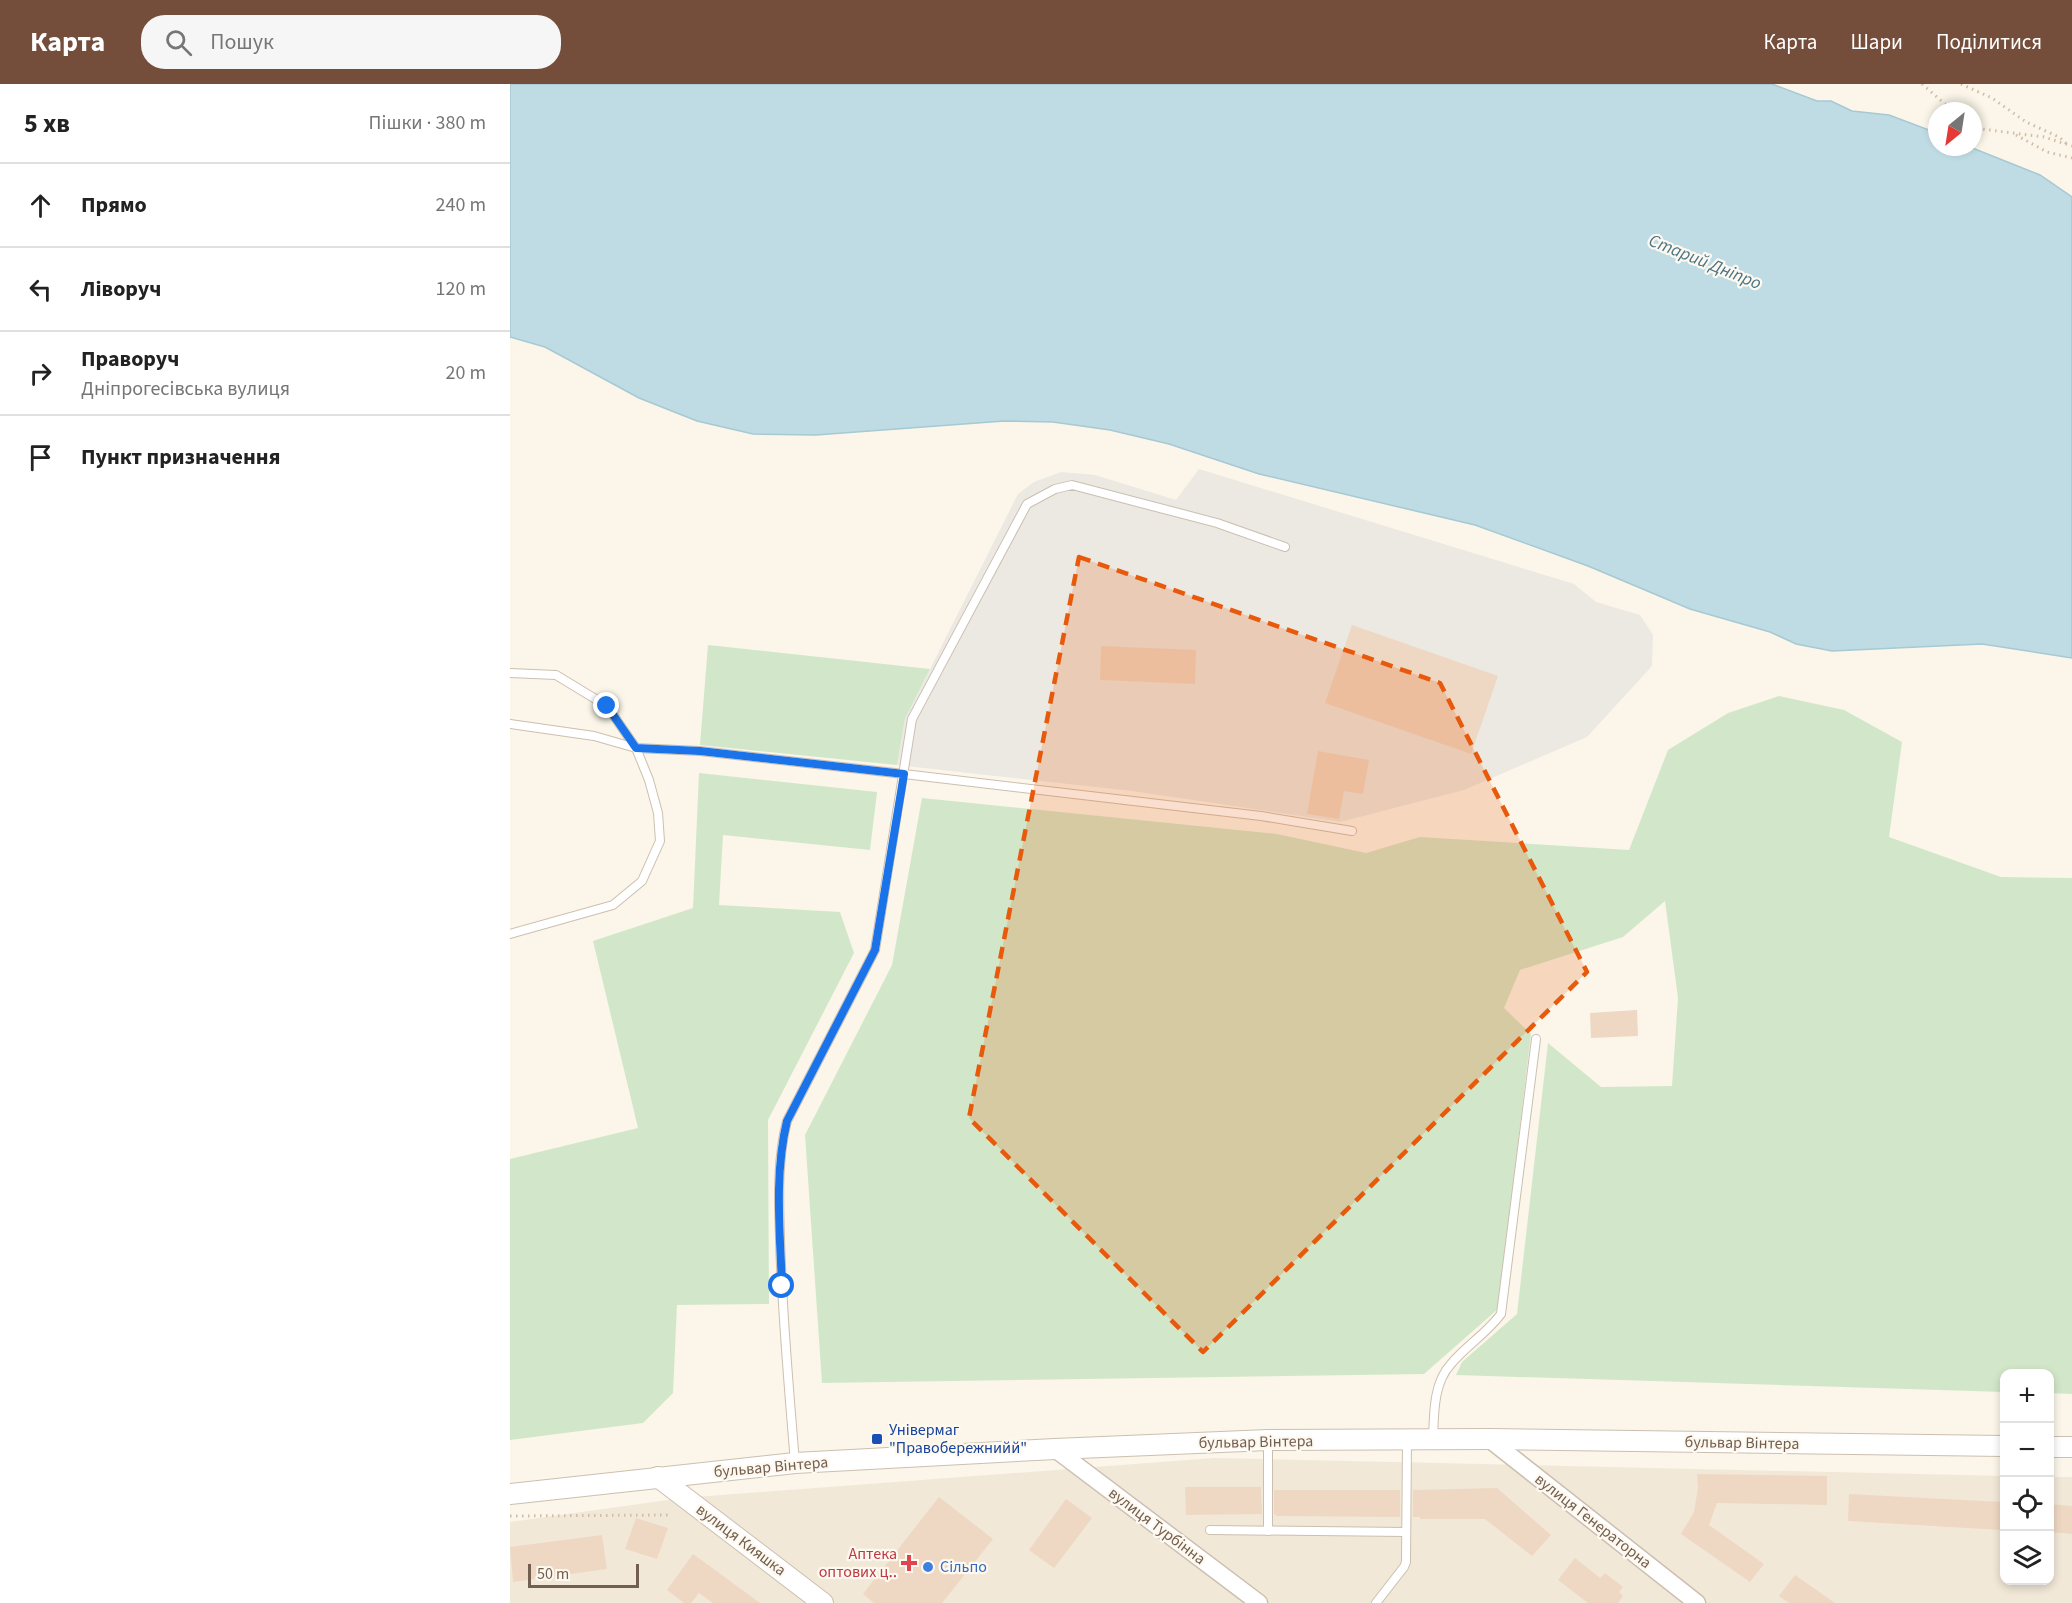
<!DOCTYPE html>
<html lang="uk">
<head>
<meta charset="utf-8">
<style>
  :root { --surface:#fff; --page:#f6f6f6; --text:#222; --muted:#767676; --line:#e0e0e0; --accent:#744d3b }
  body { margin:0; font-family:"Source Sans 3",sans-serif; background:var(--page); color:var(--text) }
  .controls { position:absolute; right:18px; bottom:18px; display:grid; overflow:hidden; border-radius:12px; box-shadow:0 3px 9px #0003 }
  .controls button { width:54px; height:54px; display:grid; place-items:center; padding:0; border:0; border-bottom:2px solid var(--line); background:var(--surface); color:var(--text); font:30px sans-serif }
  .compass { position:absolute; left:1418px; top:18px; width:54px; height:54px; border-radius:50%; background:var(--surface); box-shadow:0 3px 9px #0003; rotate:210deg }
  .scale { position:absolute; left:18px; bottom:15px; width:111px; box-sizing:border-box; padding-left:6px; border:3px solid #735f4f; border-top:0; font-size:16px; line-height:21px; white-space:nowrap; color:#735f4f; -webkit-text-stroke:4px #fef9f0; paint-order:stroke }
  .stop { position:absolute; width:18px; height:18px; margin:-14px; border:4px solid #1a73e8; border-radius:50%; background:#fff }
  .stop.end { background:#1a73e8; border-color:#fff; box-shadow:0 2px 6px #0008 }
  .list { margin:0; padding:0; list-style:none }
  h2 { display:flex; justify-content:space-between; align-items:center; height:78px; margin:0; padding:0 24px; font-size:26px }
  h2 small { font-size:20px; font-weight:400; color:var(--muted) }
  .list li { display:grid; grid-template-columns:39px 1fr auto; gap:18px; align-items:center; box-sizing:border-box; height:84px; padding:0 24px; border-top:2px solid var(--line) }
  .list b { display:block; font-size:22px; white-space:nowrap }
  .list p { margin:0; font-size:20px; white-space:nowrap; color:var(--muted) }
  .list em { font-size:20px; font-style:normal; color:var(--muted) }
  .icon { flex:none; width:33px; height:33px; fill:none; stroke:currentColor; stroke-width:2; stroke-linecap:round; stroke-linejoin:round }
  .map { position:relative; flex:none; width:1562px; height:1519px; overflow:hidden }
  header { display:flex; align-items:center; gap:36px; box-sizing:border-box; height:84px; padding:0 30px; background:var(--accent); color:#fff }
  header strong { font-size:28px }
  nav { display:flex; gap:33px; margin-inline-start:auto; font-size:21px }
  .search { width:420px; height:54px; background:var(--page); display:flex; align-items:center; gap:15px; box-sizing:border-box; padding:0 21px; border-radius:24px; color:var(--muted); font-size:22px }
  main { display:flex }
  aside { flex:1; background:var(--surface) }
  .map>svg:first-child { display:block }
  .residential { fill:#f2e8d8 }
  .industrial { fill:#ece8e2 }
  .green { fill:#d2e7c9 }
  .water { fill:#bfdbe3; stroke:#a6c9d4; stroke-width:1.5 }
  .building { fill:#eed8c3 }
  .lines { fill:none; stroke-linecap:round; stroke-linejoin:round }
  .service-casing { stroke:#ccbfb0; stroke-width:10 }
  .minor-casing { stroke:#ccbfb0; stroke-width:19 }
  .tertiary-casing { stroke:#ccbfb0; stroke-width:22 }
  .path { stroke:#d3bca6; stroke-width:3; stroke-dasharray:1.5 4.5; stroke-linecap:butt }
  .service { stroke:#fff; stroke-width:8 }
  .minor { stroke:#fff; stroke-width:16 }
  .tertiary { stroke:#fff; stroke-width:20 }
  .route { stroke:#1a73e8; stroke-width:8 }
  .marked { fill:#e8590c; fill-opacity:0.2; stroke:#e8590c; stroke-width:4.5; stroke-dasharray:12 8; stroke-linejoin:round }
  .transit-dot { fill:#1a4fb4; stroke:#fef9f0; stroke-width:2 }
  .health-dot { fill:#e0444e; stroke:#fef9f0; stroke-width:2 }
  .shop-dot { fill:#3f7fe0; stroke:#fef9f0; stroke-width:2 }
  .labels { text-anchor:middle; dominant-baseline:central; stroke-width:4.5; stroke-linejoin:round; paint-order:stroke }
  .transit-label { font-size:16px; fill:#164399; stroke:#fef9f0; text-anchor:start }
  .street-label { font-size:16px; fill:#735f4f; stroke:#fef9f0 }
  .health-label { font-size:16px; fill:#be3a42; stroke:#fef9f0; text-anchor:end }
  .shop-label { font-size:16px; fill:#366cbe; stroke:#fef9f0; text-anchor:start }
  .water-label { font-size:18px; font-style:italic; fill:#4b7585; stroke:#fef9f0 }
</style>
</head>
<body>
<header>
<strong>Карта</strong>
<div class="search"><svg class="icon" aria-label="search" viewBox="0 0 24 24"><circle cx="10" cy="10" r="6"/><path d="M15 15l6 6"/></svg>Пошук</div>
<nav><a>Карта</a><a>Шари</a><a>Поділитися</a></nav>
</header>
<main>
<aside>
<h2>5 хв<small>Пішки · 380 m</small></h2>
<ul class="list">
<li><svg class="icon" aria-label="ahead" viewBox="0 0 24 24"><path d="M12 20V5M6 11l6-6 6 6"/></svg><div><b>Прямо</b></div><em>240 m</em></li>
<li><svg class="icon" aria-label="left" viewBox="0 0 24 24"><path d="M17 20v-9H6M10 6l-5 5 5 5"/></svg><div><b>Ліворуч</b></div><em>120 m</em></li>
<li><svg class="icon" aria-label="right" viewBox="0 0 24 24"><path d="M7 20v-9h11M14 6l5 5-5 5"/></svg><div><b>Праворуч</b><p>Дніпрогесівська вулиця</p></div><em>20 m</em></li>
<li><svg class="icon" aria-label="arrive" viewBox="0 0 24 24"><path d="M6 21V4h12l-3 4 3 4H6"/></svg><div><b>Пункт призначення</b></div></li>
</ul>
</aside>
<div class="map">
<svg width="1562" height="1519" viewBox="0 0 1562 1519">
  <rect width="100%" height="100%" fill="#fbf6e9"/>
  <polygon class="residential" points="704,1374 1494,1392 1494,1496 1540,1496 1540,1393 1562,1393 1562,1519 0,1519 0,1438 172,1414"/>
  <polygon class="industrial" points="689,385 1064,500 1086,518 1130,531 1143,551 1142,582 1077,653 954,706 830,738 622,707 387,681 395,635 508,410 524,398 551,388 585,391 666,416"/>
  <g class="green">
    <polygon points="198,561 420,585 395,635 387,681 190,661"/>
    <polygon points="1269,612 1334,626 1392,658 1379,753 1491,793 1562,794 1562,1310 1540,1309 1540,1290 1494,1290 1494,1308 946,1291 952,1278 1007,1230 1038,959 1091,1003 1162,1002 1168,914 1155,817 1113,853 1010,886 994,924 1021,950 988,1225 914,1290 312,1299 295,1051 382,881 412,714 767,750 856,769 910,753 1119,766 1158,666 1218,629"/>
    <polygon points="189,689 367,708 360,766 213,751 209,821 330,828 344,869 258,1036 259,1220 167,1221 163,1309 133,1339 0,1356 0,1075 128,1044 83,857 183,824"/>
  </g>
  <polygon class="water" points="0,0 1262,0 1307,17 1321,17 1342,27 1379,31 1427,49 1427,63 1460,63 1530,91 1562,113 1562,574 1472,560 1322,567 1286,560 1260,548 1180,525 1078,482 965,441 749,390 659,360 600,346 543,338 494,337 306,351 243,350 187,337 129,314 35,263 0,253"/>
  <g class="building">
    <polygon points="842,541 988,592 961,670 815,619"/>
    <polygon points="591,562 686,566 685,600 590,596"/>
    <polygon points="808,667 859,676 853,710 834,707 829,735 797,730"/>
    <polygon points="1127,926 1128,952 1081,954 1080,929"/>
    <polygon points="1187,1390 1317,1392 1317,1421 1207,1419 1199,1441 1254,1480 1240,1498 1171,1450 1184,1428 1188,1404"/>
    <polygon points="675,1403 751,1403 752,1430 676,1431"/>
    <polygon points="987,1404 1041,1451 1022,1472 975,1435 910,1435 910,1433 903,1433 903,1406"/>
    <polygon points="764,1406 890,1406 890,1433 767,1432 764,1430"/>
    <polygon points="1339,1410 1492,1418 1491,1446 1338,1437"/>
    <polygon points="429,1413 483,1455 432,1519 364,1519 353,1510"/>
    <polygon points="556,1415 582,1434 544,1484 519,1466"/>
    <polygon points="1539,1420 1562,1422 1562,1450 1539,1448"/>
    <polygon points="126,1434 158,1444 147,1475 115,1465"/>
    <polygon points="92,1451 97,1485 3,1498 0,1463"/>
    <polygon points="183,1470 250,1519 203,1519 189,1509 181,1519 174,1519 157,1506"/>
    <polygon points="1065,1474 1090,1494 1095,1489 1113,1503 1109,1508 1113,1512 1108,1519 1078,1519 1048,1496"/>
    <polygon points="1285,1491 1325,1519 1279,1519 1269,1512"/>
  </g>
  <g class="lines">
    <g class="service-casing">
      <g id="service">
        <polyline points="0,589 46,591 97,622 126,664 139,696 148,729 150,757 132,797 103,821 0,850"/>
        <polyline points="0,640 84,652 126,664 190,667 394,690 751,732 842,747"/>
        <path d="M923 1356C924 1331 923 1299 941 1280 956 1262 977 1249 991 1230L1026 955"/>
        <polyline points="758,1357 758,1447"/>
        <path d="M285 1379C279 1304 272 1230 270 1155 269 1115 267 1075 277 1037L365 866 402 635 517 420 545 405 562 401 707 439 775 463"/>
        <polyline points="700,1446 896,1448"/>
        <polyline points="866,1519 894,1483 896,1478 897,1357"/>
      </g>
    </g>
    <g class="minor-casing">
      <g id="minor">
        <polyline points="979,1355 1187,1519"/>
        <polyline points="545,1365 749,1519"/>
      </g>
    </g>
    <g class="tertiary-casing">
      <g id="tertiary">
        <polyline points="1540,1363 1562,1363"/>
        <polyline points="148,1393 313,1519"/>
        <polyline points="0,1410 285,1379 545,1365 758,1356 979,1355 1494,1362"/>
      </g>
    </g>
    <g class="path">
      <polyline points="1412,0 1443,27"/>
      <polyline points="1451,0 1482,14 1516,38 1549,53 1558,61"/>
      <polyline points="1463,39 1472,45 1534,53 1562,62"/>
      <polyline points="1506,51 1537,68 1562,74"/>
      <polyline points="0,1432 158,1431"/>
    </g>
    <use href="#service" class="service"/>
    <use href="#minor" class="minor"/>
    <use href="#tertiary" class="tertiary"/>
  </g>
  <g class="lines">
    <path class="route" d="M97 622 126 664 190 667 394 690 365 866 277 1037C264 1090 270 1148 272 1202"/>
  </g>
  <path class="marked" d="M569 473 930 599 1077 888 693 1268 459 1034Z"/>
  <rect class="transit-dot" x="361" y="1349" width="12" height="12" rx="3"/>
  <path class="health-dot" d="M396 1470h6v6h6v6h-6v6h-6v-6h-6v-6h6z"/>
  <circle class="shop-dot" cx="418" cy="1483" r="6"/>
  <g class="labels">
    <g class="transit-label">
      <text x="379" y="1346">Універмаг<tspan x="379" dy="18">"Правобережнийй"</tspan></text>
    </g>
    <g class="street-label">
      <text transform="translate(746 1358) rotate(-1)">бульвар Вінтера</text>
      <text transform="translate(1232 1359) rotate(1)">бульвар Вінтера</text>
      <text transform="translate(261 1383) rotate(-5)">бульвар Вінтера</text>
      <text transform="translate(1083 1437) rotate(38)">вулиця Генераторна</text>
      <text transform="translate(647 1442) rotate(37)">вулиця Турбінна</text>
      <text transform="translate(231 1456) rotate(37)">вулиця Кияшка</text>
    </g>
    <g class="health-label">
      <text x="387" y="1470">Аптека<tspan x="387" dy="18">оптових ц‥</tspan></text>
    </g>
    <g class="shop-label">
      <text x="430" y="1483">Сільпо</text>
    </g>
    <g class="water-label">
      <text transform="translate(1195 178) rotate(22)">Старий Дніпро</text>
    </g>
  </g>
</svg>
<div class="controls">
<button>+</button>
<button>−</button>
<button><svg class="icon" aria-label="locate" viewBox="0 0 24 24"><circle cx="12" cy="12" r="6"/><path d="M12 2v4M12 18v4M2 12h4M18 12h4"/></svg></button>
<button><svg class="icon" aria-label="layers" viewBox="0 0 24 24"><path d="M12 4l9 5-9 5-9-5zM3 14l9 5 9-5"/></svg></button>
</div>
<svg class="compass" viewBox="-18 -18 36 36"><path d="M0-13l5 13h-10z" fill="#e53935"/><path d="M0 13l5-13h-10z" fill="#767676"/></svg>
<div class="scale">50 m</div>
<div class="stop" style="left:272px;top:1202px"></div>
<div class="stop end" style="left:97px;top:622px"></div>
</div>
</main>
</body>
</html>
